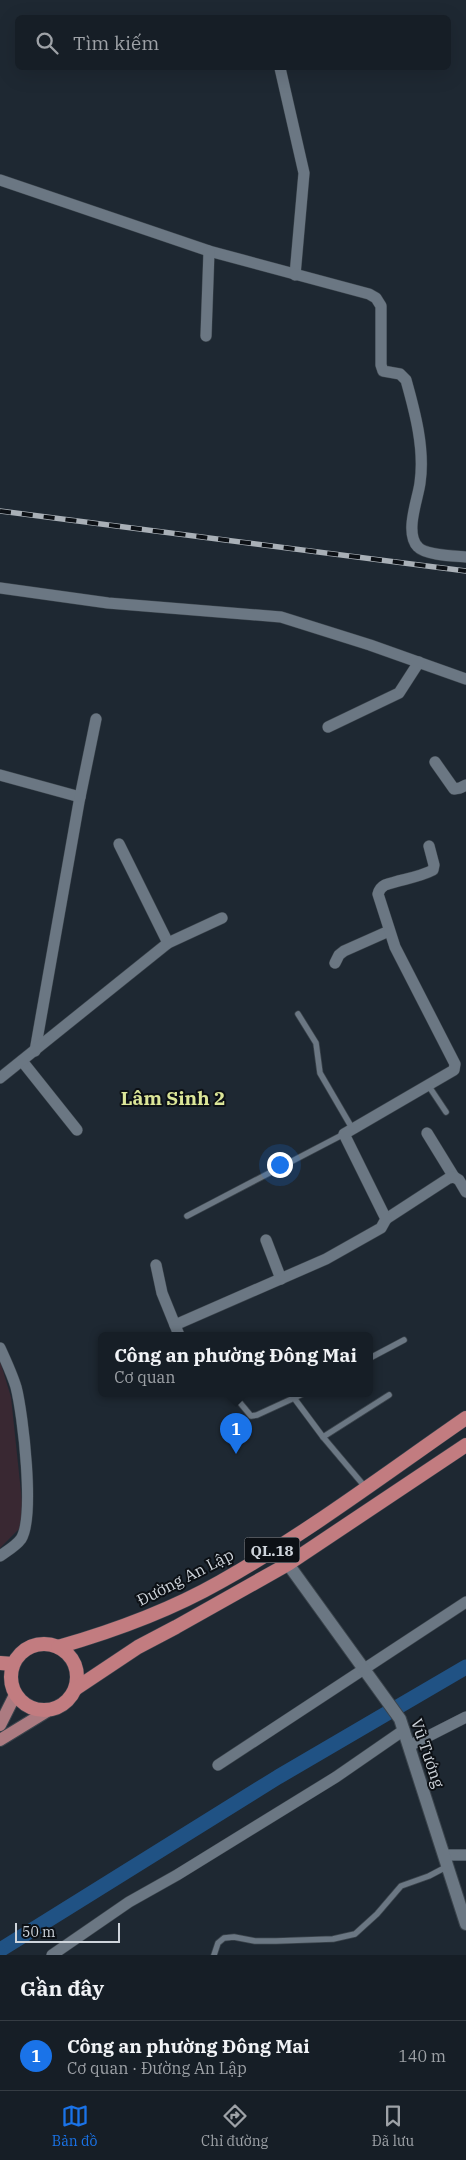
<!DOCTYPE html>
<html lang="vi">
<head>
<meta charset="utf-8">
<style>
  :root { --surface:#161e26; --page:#1f272e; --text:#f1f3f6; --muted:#9ea2a7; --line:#353c43; --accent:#1a73e8 }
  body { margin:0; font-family:"IBM Plex Serif",serif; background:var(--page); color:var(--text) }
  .scale { position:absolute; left:15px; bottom:12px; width:105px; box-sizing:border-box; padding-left:5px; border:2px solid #ced4db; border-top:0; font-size:14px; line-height:18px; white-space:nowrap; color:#ced4db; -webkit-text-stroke:4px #0c1015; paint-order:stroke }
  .you { position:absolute; left:279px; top:1164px; width:18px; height:18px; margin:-12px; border:4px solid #fff; border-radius:50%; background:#1a73e8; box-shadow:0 0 0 8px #1a73e833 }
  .badge { display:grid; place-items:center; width:32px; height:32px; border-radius:50%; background:var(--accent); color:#fff; font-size:16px; font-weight:700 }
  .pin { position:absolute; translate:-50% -41px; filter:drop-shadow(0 1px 2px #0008) }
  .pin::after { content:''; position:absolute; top:26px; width:18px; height:15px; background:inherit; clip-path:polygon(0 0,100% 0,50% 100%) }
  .popup { position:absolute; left:98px; top:1332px; width:275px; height:65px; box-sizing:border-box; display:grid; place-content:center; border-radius:8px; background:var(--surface); filter:drop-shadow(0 1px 4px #0005); font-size:16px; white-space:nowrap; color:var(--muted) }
  .popup b { font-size:19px; color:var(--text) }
  .popup::after { content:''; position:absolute; left:50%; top:100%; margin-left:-10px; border:10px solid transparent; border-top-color:var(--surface) }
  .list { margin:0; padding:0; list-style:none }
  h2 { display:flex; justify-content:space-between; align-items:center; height:65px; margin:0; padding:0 20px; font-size:21px }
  h2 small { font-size:16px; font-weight:400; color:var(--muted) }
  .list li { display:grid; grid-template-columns:32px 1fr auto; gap:15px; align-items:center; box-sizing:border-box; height:70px; padding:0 20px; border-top:1px solid var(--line) }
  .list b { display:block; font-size:19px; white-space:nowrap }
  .list p { margin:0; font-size:16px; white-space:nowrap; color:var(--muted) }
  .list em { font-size:16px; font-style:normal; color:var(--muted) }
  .icon { flex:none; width:28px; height:28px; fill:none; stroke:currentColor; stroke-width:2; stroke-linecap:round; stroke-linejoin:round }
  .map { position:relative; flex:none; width:466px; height:1955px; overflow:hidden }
  .search { position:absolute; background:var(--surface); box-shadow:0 5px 20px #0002; left:15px; right:15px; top:15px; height:55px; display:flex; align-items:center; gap:12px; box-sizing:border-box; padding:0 18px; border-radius:8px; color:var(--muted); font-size:19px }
  .sheet { height:135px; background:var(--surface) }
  nav { display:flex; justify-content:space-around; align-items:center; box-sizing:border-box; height:70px; border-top:1px solid var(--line); background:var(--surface); font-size:14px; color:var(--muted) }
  nav a { display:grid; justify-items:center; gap:2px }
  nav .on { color:var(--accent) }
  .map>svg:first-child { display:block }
  .education { fill:#392832 }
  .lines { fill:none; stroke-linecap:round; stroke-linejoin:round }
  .canal { stroke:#205284; stroke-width:15 }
  .service-casing { stroke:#3b444c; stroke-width:7 }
  .minor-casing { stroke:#3b444c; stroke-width:12 }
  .tertiary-casing { stroke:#3b444c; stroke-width:14 }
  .primary-casing { stroke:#3b444c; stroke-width:14 }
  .trunk-casing { stroke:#3b444c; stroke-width:15 }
  .service { stroke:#6b7783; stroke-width:5.5 }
  .minor { stroke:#6b7783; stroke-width:11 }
  .tertiary { stroke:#6b7783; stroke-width:12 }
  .primary { stroke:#ac7b81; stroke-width:12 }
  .trunk { stroke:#c27c80; stroke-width:14 }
  .rail-casing { stroke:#a9b0b7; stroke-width:5.5 }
  .rail { stroke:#0c1015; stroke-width:4; stroke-dasharray:11; stroke-linecap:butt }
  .labels { text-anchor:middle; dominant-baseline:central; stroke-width:4; stroke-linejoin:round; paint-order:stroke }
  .shield { fill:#0c1015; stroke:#9499a0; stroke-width:1 }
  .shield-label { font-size:15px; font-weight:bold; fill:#ced4db }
  .street-label { font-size:16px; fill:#ced4db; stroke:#0c1015 }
  .quarter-label { font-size:19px; font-weight:bold; fill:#dbe598; stroke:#0c1015 }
</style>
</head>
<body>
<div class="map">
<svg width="466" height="1955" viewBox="0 0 466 1955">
  <rect width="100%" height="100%" fill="#1e2832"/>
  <polygon class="education" points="0,1361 11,1397 23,1511 21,1527 0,1548"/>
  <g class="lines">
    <polyline class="canal" points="0,1950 278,1777 466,1667"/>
    <g class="service-casing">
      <g id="service">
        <polyline points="298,1014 316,1043 320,1073 352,1128"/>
        <polyline points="428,1085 446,1112"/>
        <polyline points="187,1216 344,1134"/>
        <polyline points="370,1358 404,1340"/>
        <polyline points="232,1393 251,1416 257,1415 294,1398 323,1437 366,1488"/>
        <polyline points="294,1398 304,1393"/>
        <polyline points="323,1437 389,1395"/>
        <polyline points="214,1955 218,1943 224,1938 234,1937 255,1941 276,1941 333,1939 355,1934 377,1914 401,1886 429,1876 448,1866"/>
      </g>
    </g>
    <g class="minor-casing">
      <g id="minor">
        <polyline points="280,68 304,173 295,275"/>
        <path d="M0 180 209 251 369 294 376 298 381 306V365L383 371 400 374 406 380C415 412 425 449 420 483 418 499 404 533 418 547 425 555 455 556 466 557"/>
        <polyline points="206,336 209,251"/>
        <polyline points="0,588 108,603 281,617 370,645 466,679"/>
        <polyline points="328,727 399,693 419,662"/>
        <polyline points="435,762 454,789 460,788 466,785"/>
        <polyline points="0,775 80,797"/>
        <polyline points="119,844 168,943"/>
        <polyline points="335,963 339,955 344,951 389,931"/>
        <polyline points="35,1051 79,802 96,719"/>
        <polyline points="22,1061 77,1130"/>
        <polyline points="0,1078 168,943 222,918"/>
        <polyline points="427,1133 454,1177"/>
        <polyline points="386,1219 449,1178 454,1177 459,1180 466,1192"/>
        <polyline points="266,1240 281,1279"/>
        <polyline points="156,1265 162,1293 179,1335"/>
        <path d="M175 1325 326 1259 381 1228 386 1219 344 1134 454 1070 455 1064 395 947 378 894C379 890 381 887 385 885 401 879 418 878 433 870L434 865 429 846"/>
        <path d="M0 1348C6 1361 12 1374 16 1387 23 1414 35 1517 21 1539 16 1546 7 1551 0 1556"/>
        <polyline points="409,1746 466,1717"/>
        <polyline points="218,1765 466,1602"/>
        <polyline points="444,1855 466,1855"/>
        <polyline points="52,1955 129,1902 177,1875 336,1777 404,1730"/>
      </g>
    </g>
    <g class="tertiary-casing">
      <polyline id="tertiary" points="288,1564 400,1719 466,1924"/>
    </g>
    <g class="primary-casing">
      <g id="primary">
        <polyline points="0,1725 15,1695"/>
        <polyline points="0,1740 49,1710"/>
      </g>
    </g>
    <g class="trunk-casing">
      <g id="trunk">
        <circle cx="44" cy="1677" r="33"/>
        <path d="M58 1647C114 1631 169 1611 220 1582 306 1534 385 1474 466 1418"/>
        <polyline points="0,1663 13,1664"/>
        <polyline points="75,1689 138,1647 176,1627 288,1564 466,1445"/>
      </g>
    </g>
    <use href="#service" class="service"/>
    <use href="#minor" class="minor"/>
    <use href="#tertiary" class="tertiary"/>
    <use href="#primary" class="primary"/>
    <use href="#trunk" class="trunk"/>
    <g class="rail-casing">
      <polyline id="rail" points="0,511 466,571"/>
    </g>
    <use href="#rail" class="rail"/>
  </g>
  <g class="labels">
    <rect class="shield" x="244.5" y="1537.5" width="55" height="25" rx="4"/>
    <g class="shield-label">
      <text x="272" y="1550">QL.18</text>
    </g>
    <g class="street-label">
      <text transform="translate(185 1577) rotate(-27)">Đường An Lập</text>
      <text transform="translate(428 1753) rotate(71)">Vũ Tướng</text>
    </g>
    <g class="quarter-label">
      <text x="173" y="1098">Lâm Sinh 2</text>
    </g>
  </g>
</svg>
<div class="scale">50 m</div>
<div class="you"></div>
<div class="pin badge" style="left:236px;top:1454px">1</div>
<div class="popup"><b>Công an phường Đông Mai</b>Cơ quan</div>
<div class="search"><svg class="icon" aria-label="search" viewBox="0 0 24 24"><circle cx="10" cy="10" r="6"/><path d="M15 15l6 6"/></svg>Tìm kiếm</div>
</div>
<section class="sheet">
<h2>Gần đây<small></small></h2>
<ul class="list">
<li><span class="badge">1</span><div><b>Công an phường Đông Mai</b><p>Cơ quan · Đường An Lập</p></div><em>140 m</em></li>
</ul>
</section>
<nav>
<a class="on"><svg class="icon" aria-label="map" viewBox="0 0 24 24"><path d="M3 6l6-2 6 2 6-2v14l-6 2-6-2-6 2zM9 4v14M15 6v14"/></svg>Bản đồ</a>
<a><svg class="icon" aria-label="directions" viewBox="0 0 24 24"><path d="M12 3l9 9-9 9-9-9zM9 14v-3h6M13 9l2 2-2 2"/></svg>Chỉ đường</a>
<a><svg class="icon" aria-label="saved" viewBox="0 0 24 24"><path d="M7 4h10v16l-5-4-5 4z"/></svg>Đã lưu</a>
</nav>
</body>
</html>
